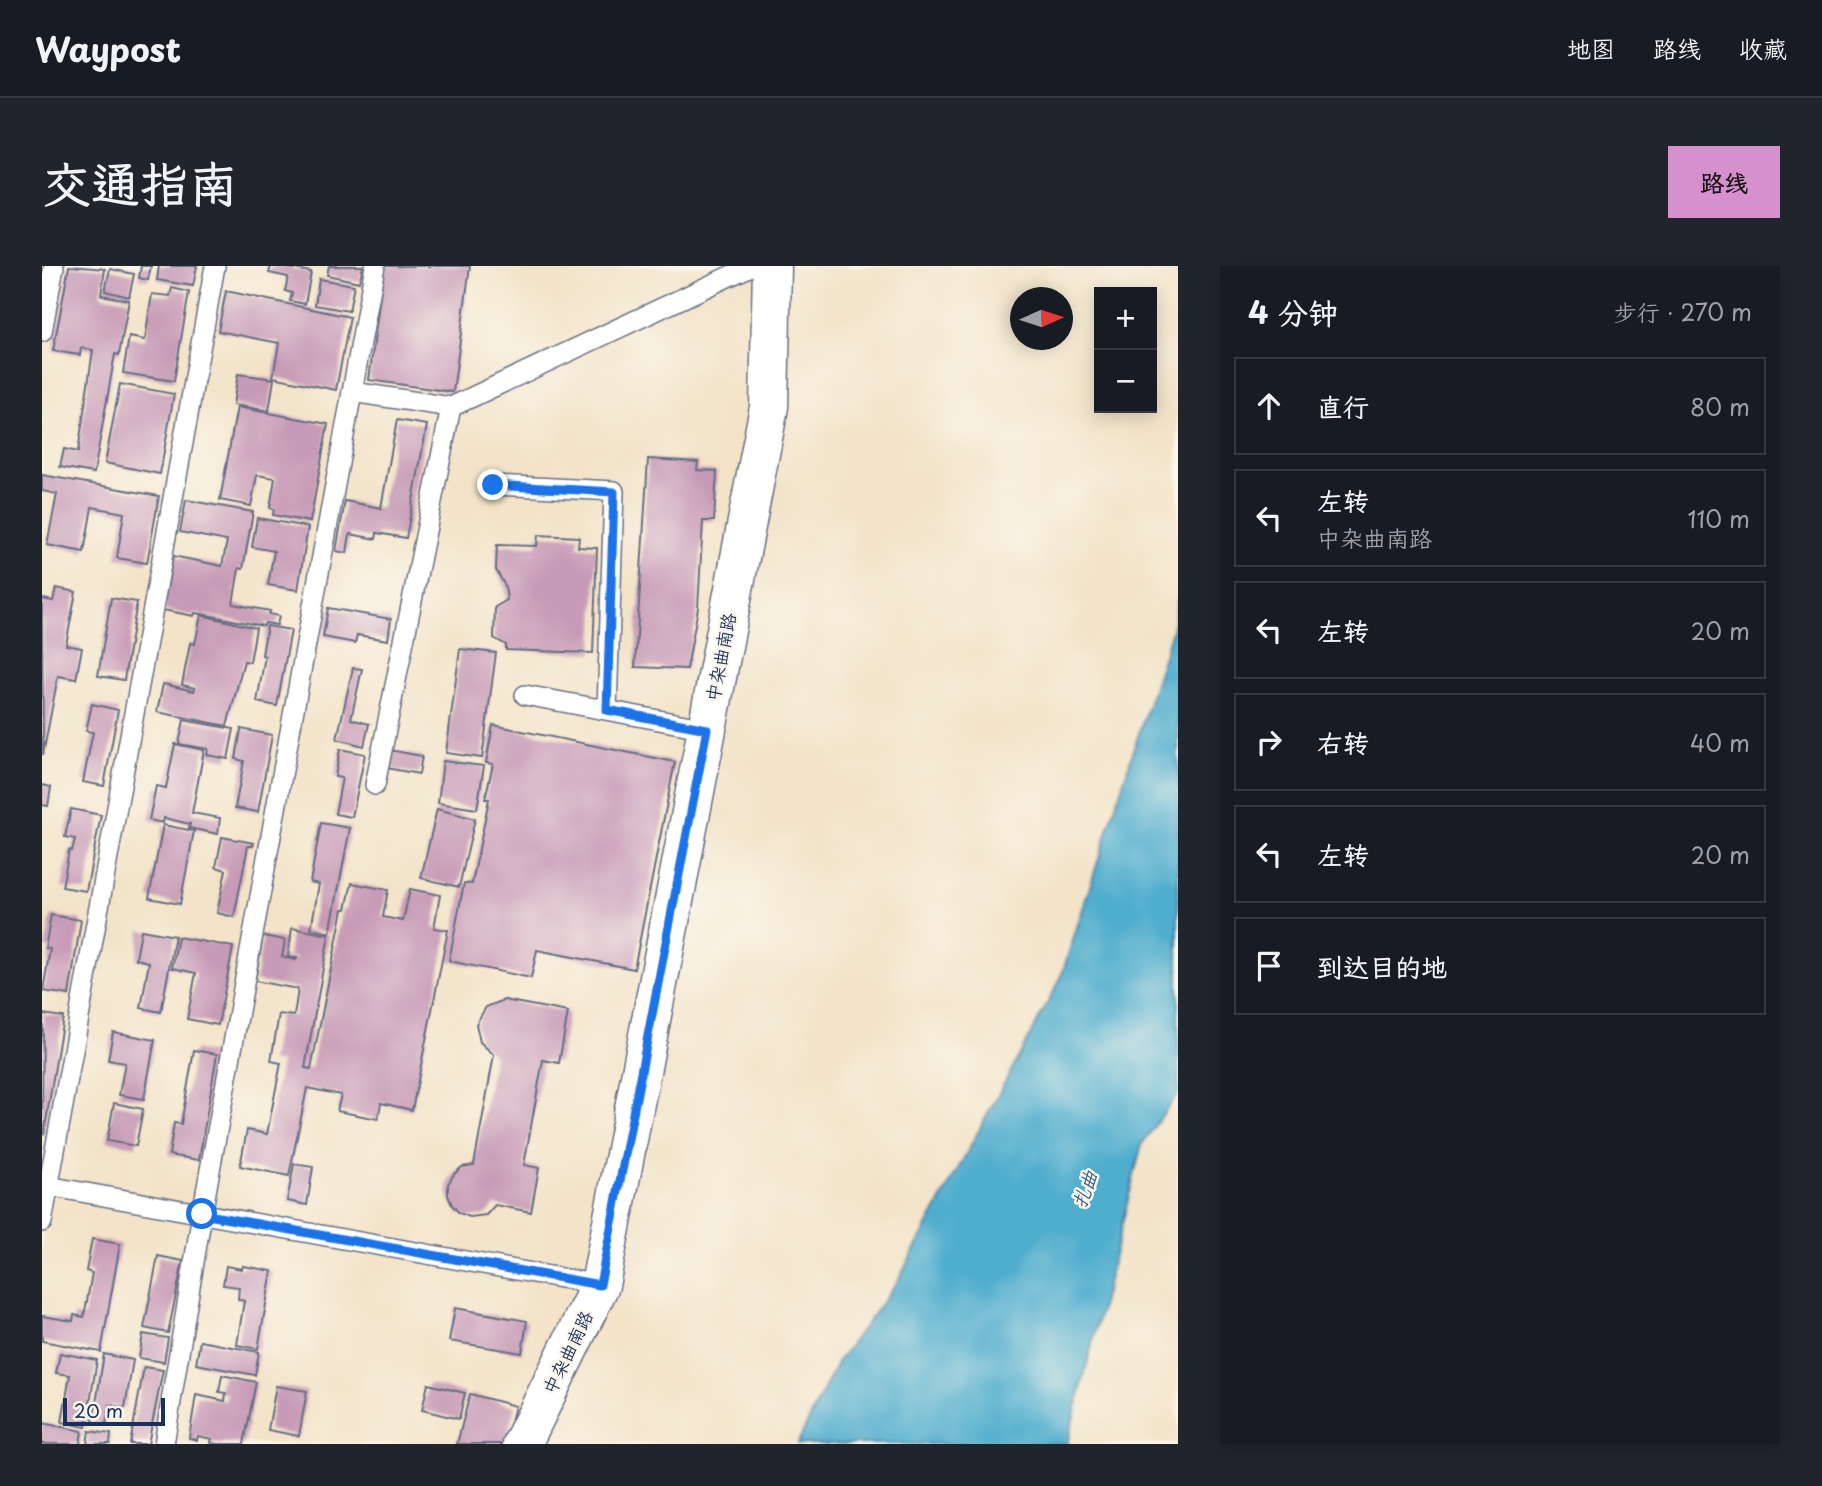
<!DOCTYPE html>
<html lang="zh">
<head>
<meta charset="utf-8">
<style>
  :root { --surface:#171b24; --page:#20242c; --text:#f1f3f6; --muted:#9ea1a6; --line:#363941; --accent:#d690ce }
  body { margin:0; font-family:"Playpen Sans","LXGW WenKai TC",sans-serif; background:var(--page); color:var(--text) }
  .controls { position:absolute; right:21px; top:21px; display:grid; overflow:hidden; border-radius:0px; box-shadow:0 4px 18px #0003 }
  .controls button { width:63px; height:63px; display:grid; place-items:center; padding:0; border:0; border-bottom:2px solid var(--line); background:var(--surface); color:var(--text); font:35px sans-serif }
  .compass { position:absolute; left:968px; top:21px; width:63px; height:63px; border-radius:50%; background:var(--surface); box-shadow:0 4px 18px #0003; rotate:87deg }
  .scale { position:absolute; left:21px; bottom:18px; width:102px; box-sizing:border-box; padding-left:7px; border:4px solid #1b2f5e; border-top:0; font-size:19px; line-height:24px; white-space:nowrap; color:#1b2f5e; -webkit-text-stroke:5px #fbf7ec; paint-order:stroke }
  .stop { position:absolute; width:21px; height:21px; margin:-16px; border:5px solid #1a73e8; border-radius:50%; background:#fff }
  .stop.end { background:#1a73e8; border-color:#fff; box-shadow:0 2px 7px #0008 }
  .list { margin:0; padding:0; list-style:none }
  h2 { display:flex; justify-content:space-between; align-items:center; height:91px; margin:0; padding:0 28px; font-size:30px }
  h2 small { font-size:23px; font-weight:400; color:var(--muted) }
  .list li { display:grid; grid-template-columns:46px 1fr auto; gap:21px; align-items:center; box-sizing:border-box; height:98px; margin:0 14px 14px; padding:0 14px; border:2px solid var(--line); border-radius:0px }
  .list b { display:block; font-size:26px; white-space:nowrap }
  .list p { margin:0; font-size:23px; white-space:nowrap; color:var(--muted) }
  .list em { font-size:23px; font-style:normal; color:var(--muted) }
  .icon { flex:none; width:38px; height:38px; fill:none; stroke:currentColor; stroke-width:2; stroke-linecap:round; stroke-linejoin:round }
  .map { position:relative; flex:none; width:1136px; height:1178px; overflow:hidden; border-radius:0px }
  header { display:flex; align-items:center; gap:42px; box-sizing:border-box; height:98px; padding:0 35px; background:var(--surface); border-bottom:2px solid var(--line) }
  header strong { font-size:33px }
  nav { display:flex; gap:38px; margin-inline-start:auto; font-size:24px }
  .intro { display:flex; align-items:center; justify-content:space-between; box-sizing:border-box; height:168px; padding:0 42px }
  h1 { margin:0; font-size:49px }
  .button { padding:18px 32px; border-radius:0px; background:var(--accent); color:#111; font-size:24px; font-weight:700 }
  main { display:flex; gap:42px; padding:0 42px }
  aside { flex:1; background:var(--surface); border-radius:0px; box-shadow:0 4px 18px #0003 }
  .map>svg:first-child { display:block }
  .water { fill:#50adce; stroke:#366e96; stroke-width:2 }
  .building { fill:#c79bb7 }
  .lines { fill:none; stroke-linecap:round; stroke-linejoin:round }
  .service-casing { stroke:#676e83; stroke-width:22 }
  .tertiary-casing { stroke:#676e83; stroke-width:41 }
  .service { stroke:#fff; stroke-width:19 }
  .tertiary { stroke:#fff; stroke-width:38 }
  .route { stroke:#1a73e8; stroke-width:9 }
  .labels { text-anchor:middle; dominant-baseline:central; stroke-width:5; stroke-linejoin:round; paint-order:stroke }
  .street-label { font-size:18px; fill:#1b2f5e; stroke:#fbf7ec }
  .water-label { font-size:19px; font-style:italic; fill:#2e5b85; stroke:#fbf7ec }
</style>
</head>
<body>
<header>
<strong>Waypost</strong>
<nav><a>地图</a><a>路线</a><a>收藏</a></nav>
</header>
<div class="intro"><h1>交通指南</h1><a class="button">路线</a></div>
<main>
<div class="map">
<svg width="1136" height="1178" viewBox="0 0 1136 1178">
  <rect width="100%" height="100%" fill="#fbf7ec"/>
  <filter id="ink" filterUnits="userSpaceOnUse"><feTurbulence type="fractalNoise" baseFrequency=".0143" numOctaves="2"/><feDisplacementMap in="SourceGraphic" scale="14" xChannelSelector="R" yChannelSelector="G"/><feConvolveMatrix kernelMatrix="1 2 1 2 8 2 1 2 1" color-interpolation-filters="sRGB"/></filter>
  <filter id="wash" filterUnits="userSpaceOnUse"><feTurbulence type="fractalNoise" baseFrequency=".00686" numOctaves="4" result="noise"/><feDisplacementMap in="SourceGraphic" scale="28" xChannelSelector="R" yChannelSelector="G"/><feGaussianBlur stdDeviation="1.57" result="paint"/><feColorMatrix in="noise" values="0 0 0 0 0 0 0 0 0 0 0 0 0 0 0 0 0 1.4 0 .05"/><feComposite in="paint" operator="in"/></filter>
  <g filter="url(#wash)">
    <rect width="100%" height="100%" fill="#f3e4c9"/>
    <polygon class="water" points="1136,333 1136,827 1100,878 1025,1178 755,1178 796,1095 854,1018 1018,714 1130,364"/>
    <g id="blocks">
      <g class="building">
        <polygon points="27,0 63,3 59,29 87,34 77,89 73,88 52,207 18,201 22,183 36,186 51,84 39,82 38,89 11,85"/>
        <polygon points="99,0 109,0 106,14 97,12"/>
        <polygon points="117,0 155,0 151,20 115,14"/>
        <polygon points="229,0 247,0 247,2 269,6 263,38 248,35 250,27 243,25 246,11 227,7"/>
        <polygon points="287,0 321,0 317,16 285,9"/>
        <polygon points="342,0 428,0 411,126 327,114"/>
        <polygon points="68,3 92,8 87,31 63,25"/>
        <polygon points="277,13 312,19 307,45 273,39"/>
        <polygon points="130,22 147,26 132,115 81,107 87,71 103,74 110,28 128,30"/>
        <polygon points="184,25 308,51 294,124 231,111 237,77 176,65"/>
        <polygon points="196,108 232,113 227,145 191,139"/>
        <polygon points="78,118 132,128 118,208 63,197"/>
        <polygon points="195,141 286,158 268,256 231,249 232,243 228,242 233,212 215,209 209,240 178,234"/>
        <polygon points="355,154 385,159 364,272 335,267 334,273 308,268 305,287 294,285 303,235 339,242"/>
        <polygon points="606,193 656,196 655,204 675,205 672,255 661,255 656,342 645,403 593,401"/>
        <polygon points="0,209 117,230 105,297 75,292 82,247 50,241 42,286 5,279 15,228 0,225"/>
        <polygon points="144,234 211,246 201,303 197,302 191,338 228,345 227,348 237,350 235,359 223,357 222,360 153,347 152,350 121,344 131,290 180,300 185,275 138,266"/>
        <polygon points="215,252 266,261 256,324 226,319 232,285 210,281"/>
        <polygon points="496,269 537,271 536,281 555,282 551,387 464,384 464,379 452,372 453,341 465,334 463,320 454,304 455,279 495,280"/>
        <polygon points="14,322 34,326 24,379 40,382 34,413 16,410 1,489 0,333 11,335"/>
        <polygon points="69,332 95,336 82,414 56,410"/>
        <polygon points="286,342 349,353 346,374 315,369 313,377 281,371"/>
        <polygon points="159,349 214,362 208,396 202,395 185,460 115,446 121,418 152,425 153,422 140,419 148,377 153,378"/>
        <polygon points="225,360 249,364 235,440 215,436 223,390 220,389"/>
        <polygon points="418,383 454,387 440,492 404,487"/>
        <polygon points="311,402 320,403 309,453 327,458 322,480 295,473"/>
        <polygon points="50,438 76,444 62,520 41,516 51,466 44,465"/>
        <polygon points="142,454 192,463 186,493 165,489 166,483 137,478"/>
        <polygon points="451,459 633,496 592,703 495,684 489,712 407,695 422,617 430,618 447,533 443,533 451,498 444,497"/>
        <polygon points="199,463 230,469 216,546 193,542 202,495 194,493"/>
        <polygon points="133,478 162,484 150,547 178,552 176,568 147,562 148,558 122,552 121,557 107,554 114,520 124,522"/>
        <polygon points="298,483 323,488 310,551 293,548 300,512 293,511"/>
        <polygon points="347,484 380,490 377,508 344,502"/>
        <polygon points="401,495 442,500 435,543 396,537"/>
        <polygon points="0,519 9,521 6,540 0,539"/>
        <polygon points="29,543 59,549 44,625 20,621 27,584 30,585 33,573 23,571"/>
        <polygon points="395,543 433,553 417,621 379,612"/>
        <polygon points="279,557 308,562 288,667 269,663 277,618 268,616"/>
        <polygon points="121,559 152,565 138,638 107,632"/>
        <polygon points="180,571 212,577 211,580 206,580 192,651 175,647 184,604 174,601"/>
        <polygon points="310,617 346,624 341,651 361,655 368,623 398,629 392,662 406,664 370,844 339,837 336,853 295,845 299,829 265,822 247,910 198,900 205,864 225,868 239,797 229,795 237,748 252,750 256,723 213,715 221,670 243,674 240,691 254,694 255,692 246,691 250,662 287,669 263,802 269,803 301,643 304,643"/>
        <polygon points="9,649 39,654 27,729 1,725 8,683 3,682"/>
        <polygon points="99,664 133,670 119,746 99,742 107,696 94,693"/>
        <polygon points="136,671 191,681 176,759 145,753 154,707 130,702"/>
        <polygon points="462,734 526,746 517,797 501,794 482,899 497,902 489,946 453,939 444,949 428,951 417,947 410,939 406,929 406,918 412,908 420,901 432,899 452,789 438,776 434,758 444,741"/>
        <polygon points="1,748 21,751 2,868 0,867"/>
        <polygon points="71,766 113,774 102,833 77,829 83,797 66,794"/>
        <polygon points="152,784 175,788 157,894 127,889 132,857 139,858"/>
        <polygon points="72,837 101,843 94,880 65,875"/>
        <polygon points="252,898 271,901 265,939 245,935"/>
        <polygon points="50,973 78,978 59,1086 0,1075 0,1050 31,1055 32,1049 42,1051 50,1007 44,1005"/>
        <polygon points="116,990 141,995 126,1067 102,1062"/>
        <polygon points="184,1000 200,1003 201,1000 230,1005 216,1083 195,1079 202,1035 196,1033 197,1021 181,1019"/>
        <polygon points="413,1042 485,1055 480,1087 407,1075"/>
        <polygon points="101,1068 126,1072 122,1096 97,1092"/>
        <polygon points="158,1075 217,1086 213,1109 154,1098"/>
        <polygon points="18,1087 55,1094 44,1161 20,1156 28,1109 14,1107"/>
        <polygon points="62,1088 91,1094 83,1142 68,1139 64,1158 51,1156"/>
        <polygon points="102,1101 121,1104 106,1178 88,1178"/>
        <polygon points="180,1109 214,1116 202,1178 176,1178 169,1177 170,1173 156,1170 155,1174 147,1172 154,1129 183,1135 184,1127 177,1126"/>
        <polygon points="386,1118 423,1127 417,1153 380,1144"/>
        <polygon points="234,1120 265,1125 257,1170 226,1164"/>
        <polygon points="428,1128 473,1140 463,1178 415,1178"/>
        <polygon points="0,1157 40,1165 38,1178 0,1178"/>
        <polygon points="47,1165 69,1168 68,1178 45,1178"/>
      </g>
    </g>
  </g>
  <g filter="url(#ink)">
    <use href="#blocks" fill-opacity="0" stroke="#676e83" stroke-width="2"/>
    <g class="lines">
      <g class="service-casing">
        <g id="service">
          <polyline points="0,66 12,0"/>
          <polyline points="310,126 409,141 709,0"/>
          <polyline points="451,219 572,225 565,444"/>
          <polyline points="483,429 665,463"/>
          <polyline points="333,519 409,141"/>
          <polyline points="0,919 558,1019"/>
          <polyline points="0,956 173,0"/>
          <polyline points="122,1178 160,948 333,0"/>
        </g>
      </g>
      <g class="tertiary-casing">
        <polyline id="tertiary" points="480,1178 558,1019 727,141 730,0"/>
      </g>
      <use href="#service" class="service"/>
      <use href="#tertiary" class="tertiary"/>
    </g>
  </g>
  <g class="lines" filter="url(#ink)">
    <polyline class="route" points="160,948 558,1019 665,463 565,444 572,226 451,219"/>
  </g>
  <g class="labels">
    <g class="street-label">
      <text transform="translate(678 391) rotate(-79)">中杂曲南路</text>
      <text transform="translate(525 1086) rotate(-64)">中杂曲南路</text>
    </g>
    <g class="water-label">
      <text transform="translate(1042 923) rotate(-70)">扎曲</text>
    </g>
  </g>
</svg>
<div class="controls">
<button>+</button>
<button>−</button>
</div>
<svg class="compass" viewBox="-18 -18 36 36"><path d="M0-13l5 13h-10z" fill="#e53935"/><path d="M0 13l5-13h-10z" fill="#9ea1a6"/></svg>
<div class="scale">20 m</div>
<div class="stop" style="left:160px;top:948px"></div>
<div class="stop end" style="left:451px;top:219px"></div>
</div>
<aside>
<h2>4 分钟<small>步行 · 270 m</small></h2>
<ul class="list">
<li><svg class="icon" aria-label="ahead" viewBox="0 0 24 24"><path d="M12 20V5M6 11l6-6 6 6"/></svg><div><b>直行</b></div><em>80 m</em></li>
<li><svg class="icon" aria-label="left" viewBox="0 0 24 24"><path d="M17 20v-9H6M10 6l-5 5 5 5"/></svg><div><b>左转</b><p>中杂曲南路</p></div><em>110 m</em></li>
<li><svg class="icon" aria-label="left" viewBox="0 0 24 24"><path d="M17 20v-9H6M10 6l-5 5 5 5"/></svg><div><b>左转</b></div><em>20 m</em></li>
<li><svg class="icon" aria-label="right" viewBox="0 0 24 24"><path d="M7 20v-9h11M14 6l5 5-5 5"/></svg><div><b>右转</b></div><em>40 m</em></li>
<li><svg class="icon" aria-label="left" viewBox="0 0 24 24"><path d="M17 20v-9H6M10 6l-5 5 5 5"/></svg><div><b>左转</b></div><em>20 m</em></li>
<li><svg class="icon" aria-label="arrive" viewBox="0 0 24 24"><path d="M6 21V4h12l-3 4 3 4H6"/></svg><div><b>到达目的地</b></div></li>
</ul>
</aside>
</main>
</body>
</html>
